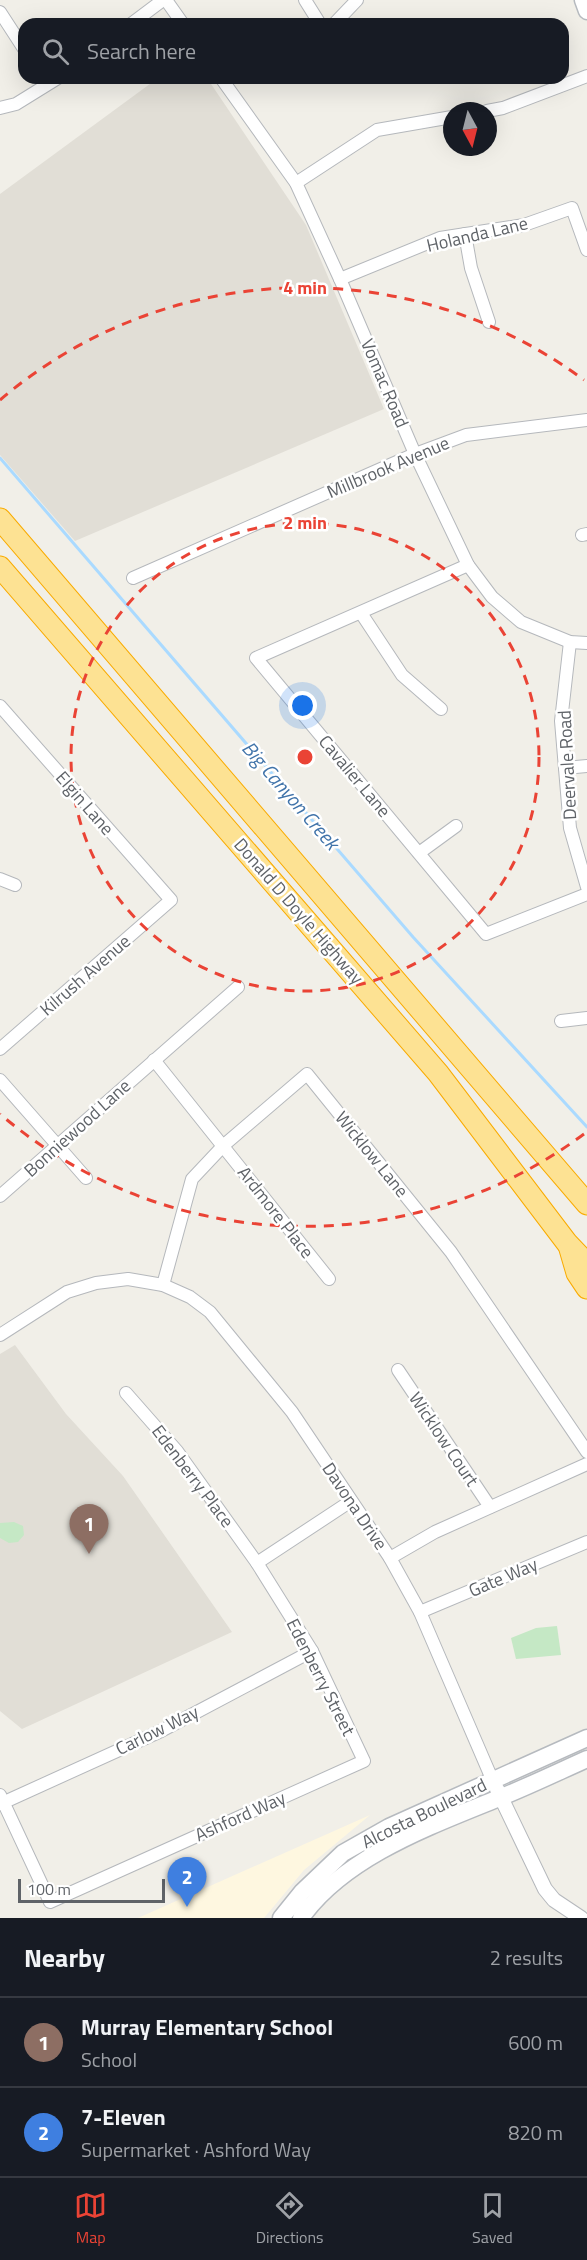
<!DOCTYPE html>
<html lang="en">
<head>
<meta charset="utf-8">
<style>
  :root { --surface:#171b24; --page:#242831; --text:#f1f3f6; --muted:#9ea1a6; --line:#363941; --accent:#ea4335 }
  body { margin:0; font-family:"Titillium Web",sans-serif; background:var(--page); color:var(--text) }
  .compass { position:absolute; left:443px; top:102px; width:54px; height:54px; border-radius:50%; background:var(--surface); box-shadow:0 6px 24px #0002; rotate:173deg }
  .scale { position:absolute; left:18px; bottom:15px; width:147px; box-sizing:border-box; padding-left:6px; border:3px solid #5f6368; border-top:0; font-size:16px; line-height:21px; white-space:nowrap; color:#5f6368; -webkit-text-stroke:4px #fff; paint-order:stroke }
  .you { position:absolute; left:303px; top:706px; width:21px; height:21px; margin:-15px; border:4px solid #fff; border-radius:50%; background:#1a73e8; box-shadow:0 0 0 9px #1a73e833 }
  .badge { display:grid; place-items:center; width:39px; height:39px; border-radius:50%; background:var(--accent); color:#fff; font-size:20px; font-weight:700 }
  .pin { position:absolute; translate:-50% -50px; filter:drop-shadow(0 2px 3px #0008) }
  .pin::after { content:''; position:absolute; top:32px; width:21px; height:18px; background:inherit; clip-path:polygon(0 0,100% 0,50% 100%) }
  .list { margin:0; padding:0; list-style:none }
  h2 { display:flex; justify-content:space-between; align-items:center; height:78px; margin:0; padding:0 24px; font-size:26px }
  h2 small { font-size:20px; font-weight:400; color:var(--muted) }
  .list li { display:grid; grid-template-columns:39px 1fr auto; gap:18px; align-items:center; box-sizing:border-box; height:90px; padding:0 24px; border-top:2px solid var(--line) }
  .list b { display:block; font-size:22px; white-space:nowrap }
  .list p { margin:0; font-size:20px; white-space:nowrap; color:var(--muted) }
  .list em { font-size:20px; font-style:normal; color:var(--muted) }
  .icon { flex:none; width:33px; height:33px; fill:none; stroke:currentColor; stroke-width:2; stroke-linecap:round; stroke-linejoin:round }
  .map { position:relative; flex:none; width:587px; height:1918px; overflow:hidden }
  .search { position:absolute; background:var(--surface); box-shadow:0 6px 24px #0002; left:18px; right:18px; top:18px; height:66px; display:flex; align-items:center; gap:15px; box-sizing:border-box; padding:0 21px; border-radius:18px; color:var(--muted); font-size:22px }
  .sheet { height:258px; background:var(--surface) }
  nav { display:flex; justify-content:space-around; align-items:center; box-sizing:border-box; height:84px; border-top:2px solid var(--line); background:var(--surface); font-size:16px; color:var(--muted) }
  nav a { display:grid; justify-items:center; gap:3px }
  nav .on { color:var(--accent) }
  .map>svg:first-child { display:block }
  .commercial { fill:#fef7e0 }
  .education { fill:#e1ded6 }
  .green { fill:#c5e8c5 }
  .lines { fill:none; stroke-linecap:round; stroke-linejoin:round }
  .stream { stroke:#aadaff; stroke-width:3 }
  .minor-casing { stroke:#b5b8bc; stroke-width:14 }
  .tertiary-casing { stroke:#b5b8bc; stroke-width:16 }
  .secondary-casing { stroke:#b6babf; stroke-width:19 }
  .motorway-casing { stroke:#f9ab00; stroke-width:23 }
  .minor { stroke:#fff; stroke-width:12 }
  .tertiary { stroke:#fff; stroke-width:14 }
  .secondary { stroke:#fff; stroke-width:16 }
  .motorway { stroke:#fde293; stroke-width:21 }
  .ring { fill:none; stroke:#ea4335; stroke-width:3; stroke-dasharray:10 8 }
  .labels { text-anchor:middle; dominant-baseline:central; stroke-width:5; stroke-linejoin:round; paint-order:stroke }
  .street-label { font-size:18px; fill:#5f6368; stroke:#fff }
  .water-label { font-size:20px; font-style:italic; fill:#4174aa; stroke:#fff }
  .centre { fill:#ea4335; stroke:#fff; stroke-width:3 }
  .ring-label { font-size:18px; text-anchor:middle; font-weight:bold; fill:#ea4335; stroke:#fff; stroke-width:5; stroke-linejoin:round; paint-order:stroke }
</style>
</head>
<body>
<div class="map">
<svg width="587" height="1918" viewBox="0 0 587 1918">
  <rect width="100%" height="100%" fill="#f1efe8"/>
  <polygon class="commercial" points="370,1815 304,1870 264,1918 138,1918"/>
  <g class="education">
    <polygon points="158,78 207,78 306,225 384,409 75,541 0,455 0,194"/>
    <polygon points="15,1345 66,1414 123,1476 232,1632 22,1729 0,1711 0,1354"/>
  </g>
  <g class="green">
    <polygon points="14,1522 23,1526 24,1535 18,1542 9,1543 0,1538 0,1523"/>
    <polygon points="557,1626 561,1655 516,1659 511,1638 536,1628"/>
  </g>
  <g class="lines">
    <polyline class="stream" points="0,458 413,937 587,1127"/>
    <g class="minor-casing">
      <g id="minor">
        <polyline points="166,0 183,24"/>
        <polyline points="305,0 320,24"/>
        <polyline points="0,12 24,49"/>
        <polyline points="131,24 163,0"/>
        <polyline points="334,24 357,0"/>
        <polyline points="221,78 296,183 340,279 415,454 468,565 492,597 521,622 570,642 587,643"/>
        <polyline points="0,108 16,104 58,78"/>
        <polyline points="487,111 503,108 587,76"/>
        <polyline points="296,183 377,130 452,117"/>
        <polyline points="465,234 471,268 489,322"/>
        <polyline points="340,279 440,238 524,225 572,208 587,250"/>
        <polyline points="582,535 587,534"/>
        <polyline points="468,565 256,658 486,934 587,894"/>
        <polyline points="133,578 415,454 466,435 587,420"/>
        <polyline points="361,613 402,675 441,709"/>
        <polyline points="570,642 561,721 570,828 587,887"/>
        <polyline points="0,706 171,900 0,1049"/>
        <polyline points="565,768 587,766"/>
        <polyline points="419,853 456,826"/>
        <polyline points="0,879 15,885"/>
        <polyline points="561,1021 587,1018"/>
        <polyline points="154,1060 329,1279"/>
        <polyline points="0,1080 86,1178"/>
        <polyline points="0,1196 238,987"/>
        <polyline points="163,1285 192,1179 224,1145 307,1074 451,1252 587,1452"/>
        <polyline points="0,1335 67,1292 96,1283 128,1279 163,1285 190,1297 210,1312 292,1412 390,1558 420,1612 492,1779"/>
        <polyline points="398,1370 490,1507"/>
        <polyline points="390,1558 435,1532 587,1464"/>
        <polyline points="257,1563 351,1501"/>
        <polyline points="420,1612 587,1542"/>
        <polyline points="0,1795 50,1902 364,1761 312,1651 257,1563 177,1451 126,1393"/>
        <polyline points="0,1804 161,1731 312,1651"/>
      </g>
    </g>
    <g class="tertiary-casing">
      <polyline id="tertiary" points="497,1789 545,1889 554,1900 581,1918"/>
    </g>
    <g class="secondary-casing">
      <g id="secondary">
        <polyline points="583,0 587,11"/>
        <polyline points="281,1918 302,1892 343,1853 389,1827 587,1738"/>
        <path d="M301 1918C345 1856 431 1826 499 1798 529 1786 558 1772 587 1759"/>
      </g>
    </g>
    <g class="motorway-casing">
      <g id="motorway">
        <polyline points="0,519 587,1204"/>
        <polyline points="0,567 438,1073 567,1243 587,1264"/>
        <polyline points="570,1249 577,1273 587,1288"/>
      </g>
    </g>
    <use href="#minor" class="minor"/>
    <use href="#tertiary" class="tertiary"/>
    <use href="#secondary" class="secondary"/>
    <use href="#motorway" class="motorway"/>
  </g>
  <g class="ring">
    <circle cx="305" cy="757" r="234"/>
    <path d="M584 1134A469 469 0 0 1 0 1114M0 400A469 469 0 0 1 584 380"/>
  </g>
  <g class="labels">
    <g class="street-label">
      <text transform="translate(477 234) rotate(-13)">Holanda Lane</text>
      <text transform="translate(385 383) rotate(67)">Vomac Road</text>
      <text transform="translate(388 467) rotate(-23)">Millbrook Avenue</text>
      <text transform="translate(567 765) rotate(-93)">Deervale Road</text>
      <text transform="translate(355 776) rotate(50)">Cavalier Lane</text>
      <text transform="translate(85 803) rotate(49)">Elgin Lane</text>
      <text transform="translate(299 911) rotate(49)">Donald D Doyle Highway</text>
      <text transform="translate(85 975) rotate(-41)">Kilrush Avenue</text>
      <text transform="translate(77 1128) rotate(-42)">Bonniewood Lane</text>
      <text transform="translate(372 1154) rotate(51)">Wicklow Lane</text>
      <text transform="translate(276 1212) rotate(52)">Ardmore Place</text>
      <text transform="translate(444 1439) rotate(56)">Wicklow Court</text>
      <text transform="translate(193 1476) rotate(53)">Edenberry Place</text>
      <text transform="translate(355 1506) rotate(56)">Davona Drive</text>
      <text transform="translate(503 1577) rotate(-23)">Gate Way</text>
      <text transform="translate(321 1677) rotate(63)">Edenberry Street</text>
      <text transform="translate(157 1730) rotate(-26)">Carlow Way</text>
      <text transform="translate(424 1813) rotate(-26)">Alcosta Boulevard</text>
      <text transform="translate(240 1816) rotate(-24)">Ashford Way</text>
    </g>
    <g class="water-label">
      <text transform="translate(291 795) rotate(49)">Big Canyon Creek</text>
    </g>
  </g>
  <circle cx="305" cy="757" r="9" class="centre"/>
  <g class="ring-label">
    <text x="305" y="294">4 min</text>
    <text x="305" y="529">2 min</text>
  </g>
</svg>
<svg class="compass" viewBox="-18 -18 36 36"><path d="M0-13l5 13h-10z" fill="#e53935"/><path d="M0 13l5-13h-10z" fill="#9ea1a6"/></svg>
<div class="scale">100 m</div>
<div class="you"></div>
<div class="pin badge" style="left:89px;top:1554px;background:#8d6e63">1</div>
<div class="pin badge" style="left:187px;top:1907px;background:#3f7fe0">2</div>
<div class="search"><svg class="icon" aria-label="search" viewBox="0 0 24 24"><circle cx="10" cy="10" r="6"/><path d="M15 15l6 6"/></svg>Search here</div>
</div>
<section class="sheet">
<h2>Nearby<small>2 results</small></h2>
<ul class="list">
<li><span class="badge" style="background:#8d6e63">1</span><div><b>Murray Elementary School</b><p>School</p></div><em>600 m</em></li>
<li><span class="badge" style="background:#3f7fe0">2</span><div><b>7-Eleven</b><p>Supermarket · Ashford Way</p></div><em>820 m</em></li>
</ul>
</section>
<nav>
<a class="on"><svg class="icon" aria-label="map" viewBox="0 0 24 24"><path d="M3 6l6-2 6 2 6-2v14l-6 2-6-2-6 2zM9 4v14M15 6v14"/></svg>Map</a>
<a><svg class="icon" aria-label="directions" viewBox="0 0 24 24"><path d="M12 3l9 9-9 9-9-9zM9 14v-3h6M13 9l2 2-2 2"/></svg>Directions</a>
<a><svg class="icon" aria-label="saved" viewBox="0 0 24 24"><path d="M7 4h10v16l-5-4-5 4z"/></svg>Saved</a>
</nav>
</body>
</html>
